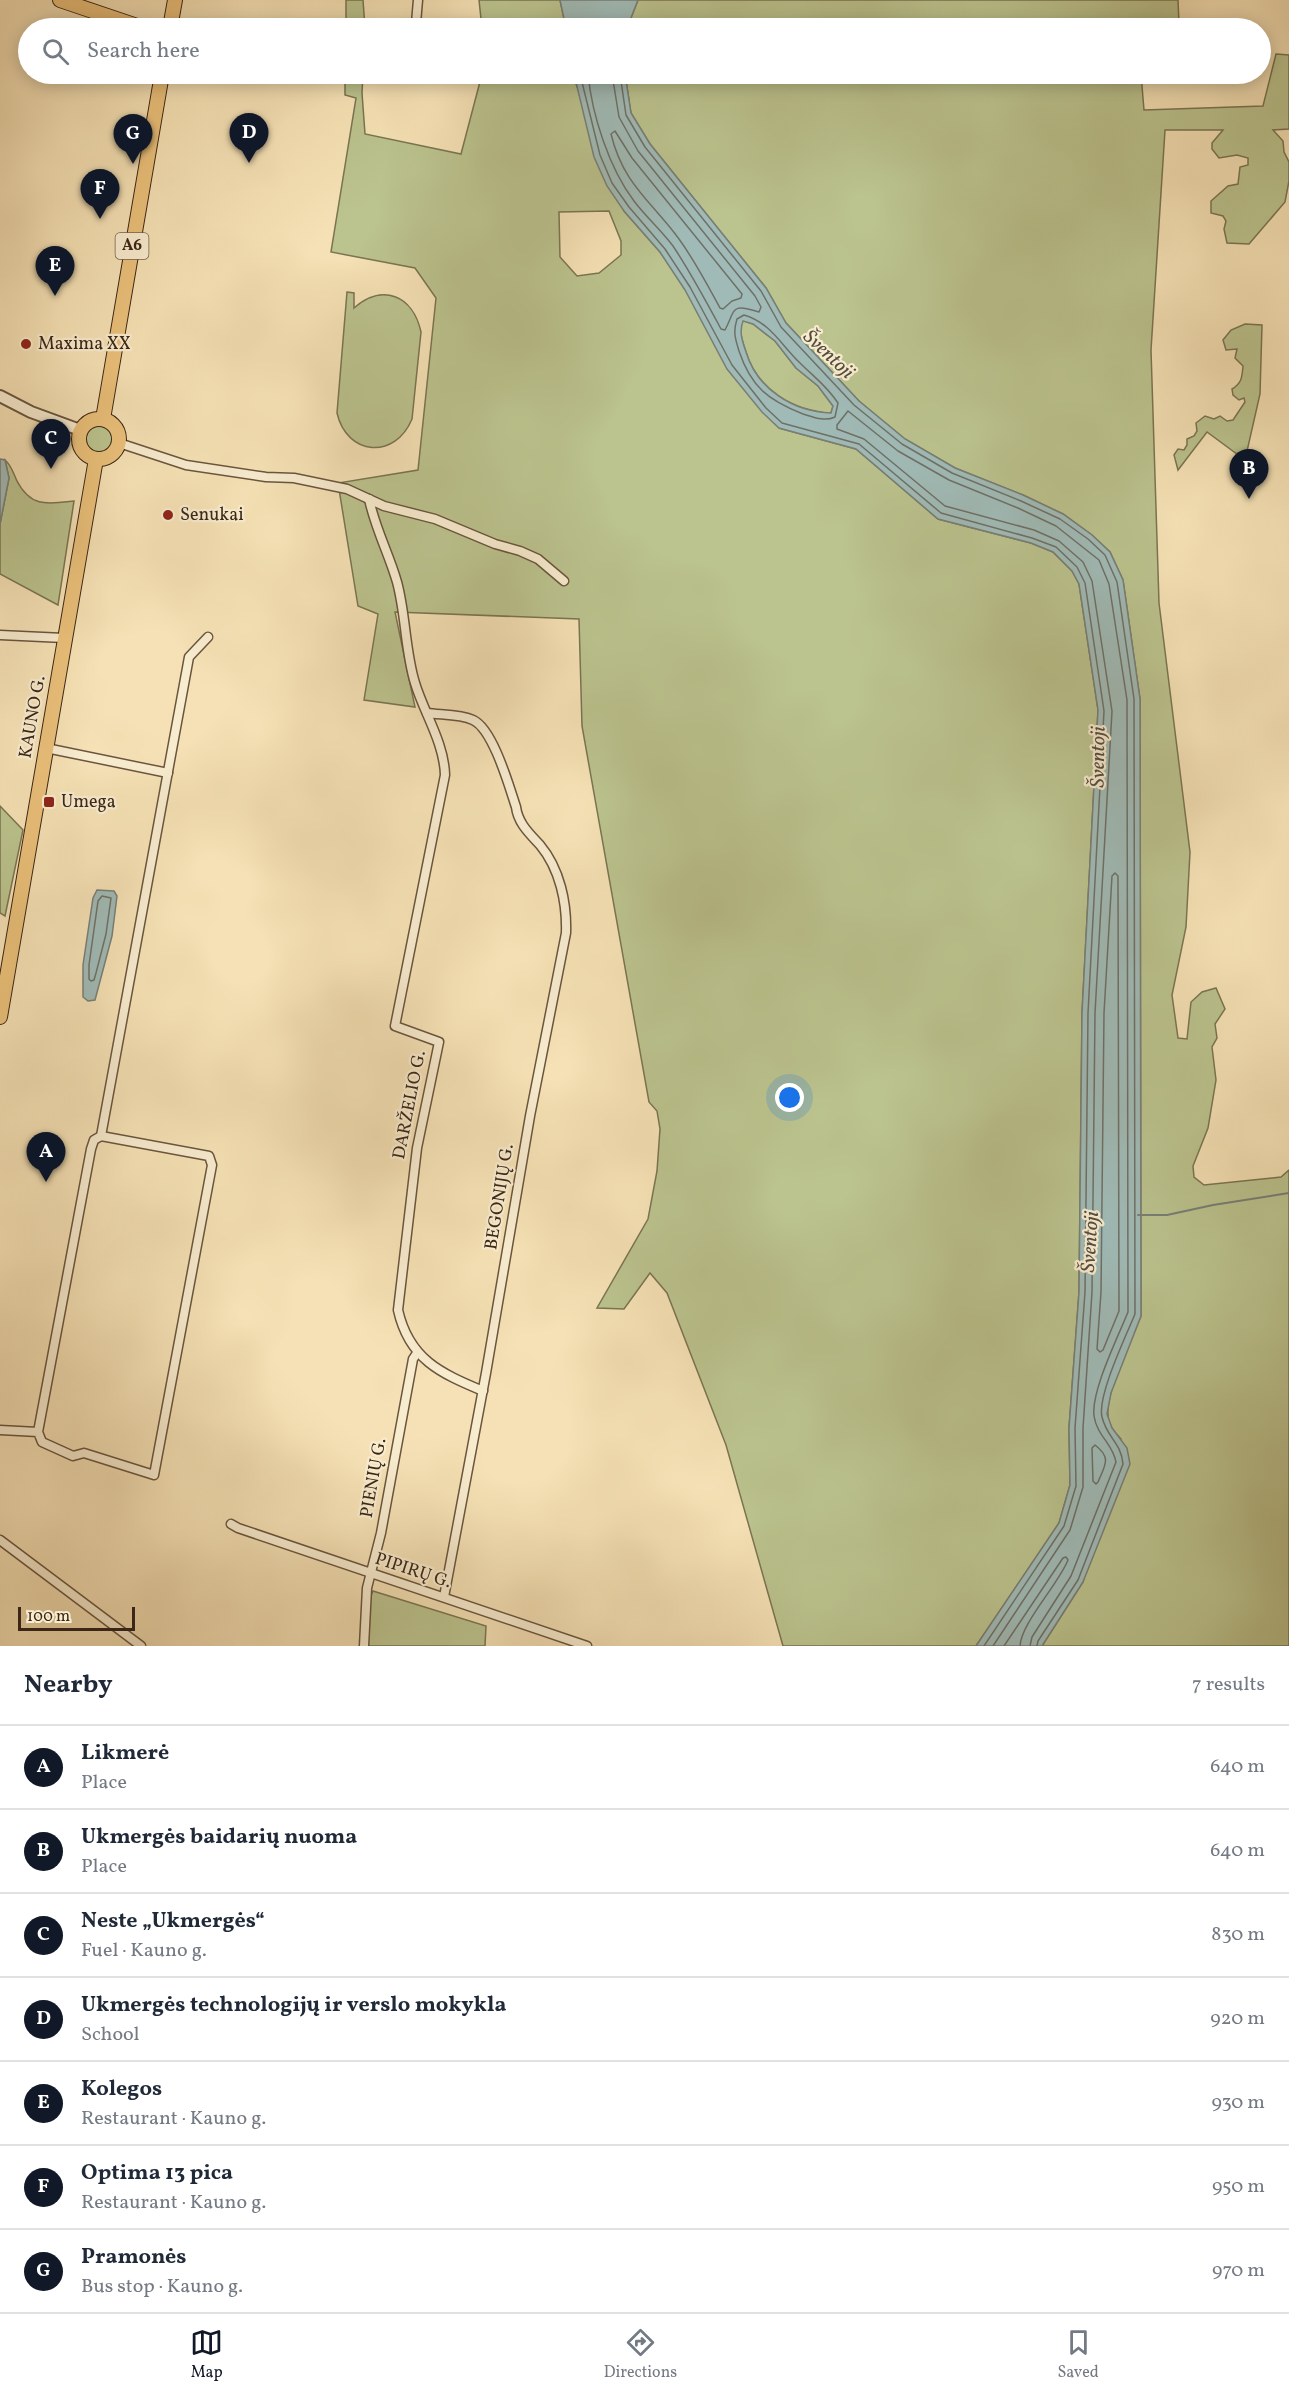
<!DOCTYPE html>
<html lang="en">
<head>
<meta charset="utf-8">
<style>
  :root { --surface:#fff; --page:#f6f6f7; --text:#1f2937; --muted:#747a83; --line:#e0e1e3; --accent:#111827 }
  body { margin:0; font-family:Vollkorn,serif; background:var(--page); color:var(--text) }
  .scale { position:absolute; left:18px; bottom:15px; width:117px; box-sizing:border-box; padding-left:6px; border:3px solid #3b2617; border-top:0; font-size:16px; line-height:21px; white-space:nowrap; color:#3b2617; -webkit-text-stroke:4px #f8eccf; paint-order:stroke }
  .you { position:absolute; left:790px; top:1098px; width:21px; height:21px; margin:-15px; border:4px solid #fff; border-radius:50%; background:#1a73e8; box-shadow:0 0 0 9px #1a73e833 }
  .badge { display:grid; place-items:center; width:39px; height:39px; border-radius:50%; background:var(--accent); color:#fff; font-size:20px; font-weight:700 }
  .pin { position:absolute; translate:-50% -50px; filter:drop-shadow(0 2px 3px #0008) }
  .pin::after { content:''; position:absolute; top:32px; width:21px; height:18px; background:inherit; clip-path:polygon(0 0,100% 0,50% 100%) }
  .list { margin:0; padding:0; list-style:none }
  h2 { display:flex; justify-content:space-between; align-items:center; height:78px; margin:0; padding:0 24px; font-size:26px }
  h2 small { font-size:20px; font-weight:400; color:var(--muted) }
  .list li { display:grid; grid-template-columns:39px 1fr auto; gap:18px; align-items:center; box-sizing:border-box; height:84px; padding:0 24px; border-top:2px solid var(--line) }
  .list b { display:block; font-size:22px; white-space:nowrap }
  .list p { margin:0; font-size:20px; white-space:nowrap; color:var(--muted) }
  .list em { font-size:20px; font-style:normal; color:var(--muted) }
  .icon { flex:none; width:33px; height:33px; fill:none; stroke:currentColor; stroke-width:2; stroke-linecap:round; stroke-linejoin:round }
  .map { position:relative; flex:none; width:1289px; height:1646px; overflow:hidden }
  .search { position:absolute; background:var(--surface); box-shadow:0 3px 15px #0003; left:18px; right:18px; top:18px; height:66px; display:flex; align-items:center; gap:15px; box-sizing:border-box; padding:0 21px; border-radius:33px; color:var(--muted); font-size:22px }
  .sheet { height:666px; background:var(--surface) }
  nav { display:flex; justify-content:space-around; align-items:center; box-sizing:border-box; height:84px; border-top:2px solid var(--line); background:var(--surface); font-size:16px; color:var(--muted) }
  nav a { display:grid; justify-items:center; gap:3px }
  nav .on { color:var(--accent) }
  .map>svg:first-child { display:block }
  .green { fill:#bbc38e; stroke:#7b7452; stroke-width:1.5; fill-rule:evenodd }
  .water { fill:#a0bbb7; stroke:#787f77; stroke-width:1.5; fill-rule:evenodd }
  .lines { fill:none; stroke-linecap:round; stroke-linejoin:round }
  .shore { stroke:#6e7067; stroke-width:1.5 }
  .stream { stroke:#787f77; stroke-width:2 }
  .minor-casing { stroke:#6a553e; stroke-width:11 }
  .tertiary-casing { stroke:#6a553e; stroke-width:14 }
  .primary-casing { stroke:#3b2617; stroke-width:16 }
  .minor { stroke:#f8eccf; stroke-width:8 }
  .tertiary { stroke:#f8eccf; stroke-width:10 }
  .primary { stroke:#eac07a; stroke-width:14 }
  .poi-dot { fill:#8f2418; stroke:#f8eccf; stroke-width:2 }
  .labels { text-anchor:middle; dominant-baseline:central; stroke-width:4.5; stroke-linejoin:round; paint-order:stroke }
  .shield { fill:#f8eccf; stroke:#74614e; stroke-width:1.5 }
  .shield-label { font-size:16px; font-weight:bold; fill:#3b2617 }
  .poi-label { font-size:18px; fill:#3b2617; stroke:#f8eccf; text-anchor:start }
  .street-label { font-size:18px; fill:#3b2617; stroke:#f8eccf }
  .water-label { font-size:20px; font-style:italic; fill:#544b3f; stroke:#f8eccf }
</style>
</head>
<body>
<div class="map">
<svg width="1289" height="1646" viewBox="0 0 1289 1646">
  <rect width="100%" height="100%" fill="#f5e1b5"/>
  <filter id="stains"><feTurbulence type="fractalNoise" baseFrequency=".00333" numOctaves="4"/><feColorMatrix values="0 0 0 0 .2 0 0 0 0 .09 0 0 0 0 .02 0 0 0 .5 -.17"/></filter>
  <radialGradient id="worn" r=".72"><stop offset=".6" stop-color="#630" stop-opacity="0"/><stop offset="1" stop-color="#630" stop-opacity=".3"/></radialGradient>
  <g class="green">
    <polygon points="346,0 363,0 365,28 346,28"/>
    <polygon points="479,0 560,0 566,28 482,28"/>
    <polygon points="638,0 1178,0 1179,24 1167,28 627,28"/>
    <path d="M1276 54 1289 55V129L1273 130 1283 141 1284 152 1289 162V181L1285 202 1249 244 1227 243 1224 229 1226 221 1223 216 1211 213V201L1228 186 1238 184 1240 167 1248 165V158L1237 155 1219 158 1212 149V143L1223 130H1165L1151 350 1159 603 1190 852 1186 927 1172 995 1178 1038 1187 1039 1191 1002 1202 992 1216 988 1225 1009 1215 1024 1217 1038 1212 1047 1216 1080 1208 1128 1193 1166 1194 1177 1204 1185 1281 1177 1289 1170V1646H1042L1083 1582 1121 1439C1114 1432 1108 1425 1108 1414 1106 1391 1132 1338 1141 1316L1140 699 1123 580 1110 552 1092 535 1063 514 1023 495 955 468 905 439 859 401 786 323 766 288 650 144 631 113 625 74H1141L1144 110 1263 106Z"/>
    <path d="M345 74H363L362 93 365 134 461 154 482 74H574L575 81 624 211 660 252 779 428 856 449 938 519 1031 543 1053 552 1072 571 1079 584 1098 710 1082 1013 1079 1292 1069 1428 1070 1485 1059 1523 976 1646H783L726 1445 667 1293 650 1273 624 1309 597 1308 648 1219 657 1171 660 1129 657 1111 649 1102 582 726 579 619 395 612 415 707 364 700 378 614 358 606 338 483 418 470 436 298 415 268 331 252 356 98 345 95ZM609 211 621 241V255L599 273 577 276 560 257 559 212Z"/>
    <path d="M347 292 354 293V308C382 283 413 295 421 332L412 419C395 460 347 456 337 413Z"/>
    <path d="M742 320 753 324 775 341 796 368 818 386 833 406 831 413C793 411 757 389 746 352 742 340 739 333 742 320Z"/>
    <path d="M1245 324 1262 325 1260 394 1245 460 1207 432 1178 470 1174 455 1178 449 1184 450 1187 445V439L1194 436 1197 431 1196 423 1205 416 1214 419 1220 416 1227 421 1233 420 1245 402 1244 398 1239 400 1233 395 1232 389C1242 383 1242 377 1243 366L1235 358 1237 349 1226 350 1223 340 1231 330Z"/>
    <circle cx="99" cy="438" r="15"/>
    <path d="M5 460C12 466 13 473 17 481 31 508 48 504 74 501L58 605 0 574V524L9 478Z"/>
    <polygon points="0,806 23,830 5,916 0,913"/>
    <polygon points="373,1591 486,1626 485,1646 366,1646 369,1600"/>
  </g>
  <g class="water">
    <polygon points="560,0 638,0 627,28 566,28"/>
    <path d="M574 74H625L631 113 650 144 766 288 786 323 859 401 905 439 955 468 1023 495 1063 514 1092 535 1110 552 1123 580 1140 699 1141 1316 1111 1393 1107 1414 1112 1428 1127 1448 1130 1464 1083 1582 1042 1646H976L1059 1523 1070 1485 1069 1428 1079 1292 1082 1013 1098 710 1079 584 1072 571 1053 552 1031 543 938 519 856 449 779 428 762 412 727 369 685 290 660 252 624 211 607 186 594 157ZM743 321 753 324 775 341 796 368 818 386 833 406 831 413C793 412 757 389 746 352 742 340 739 332 743 321Z"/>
    <polygon points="0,459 5,460 9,478 0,524"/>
    <polygon points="97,890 114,891 117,896 112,936 95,1000 88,1001 83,997 83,965 93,898"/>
  </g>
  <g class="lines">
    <g class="shore">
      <polyline points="580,74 600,155 612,183 629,207 665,249 690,287 732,365 766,408 782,423 859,444 941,513 1032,538 1056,547 1077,567 1085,583 1104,711 1088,1013 1085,1292 1075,1428 1076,1486 1064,1526 984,1646"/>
      <path d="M588 74C592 115 609 168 634 201 646 217 661 230 673 246 691 273 706 301 721 329L725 330C736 309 730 303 759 312L761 307 755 296 638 151 619 117 612 74"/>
      <path d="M620 74 626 115 645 147 761 291 781 327 854 405 902 444 952 473 1021 501 1060 519 1088 539 1105 555 1117 582 1134 699 1135 1314C1126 1336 1097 1396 1102 1417 1107 1438 1121 1442 1123 1464L1078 1580 1038 1641 1037 1646"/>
      <path d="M615 131 632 158 742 294 741 298 732 301 723 309 720 308C707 284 695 261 679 239 651 201 623 184 611 134Z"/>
      <path d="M744 315C771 323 781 345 800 363 815 378 826 385 838 403L835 417C825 422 813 417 803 414 768 400 751 387 739 351 735 338 733 332 737 319Z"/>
      <polygon points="1115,873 1118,876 1119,1311 1103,1350 1100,1352 1097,1349 1101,1292 1104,1013 1112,876"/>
      <polygon points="102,896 111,898 106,934 96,973 94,980 91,981 89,979 89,965 98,901"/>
      <path d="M1095 1445C1112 1458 1105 1465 1098 1482L1096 1484 1093 1481 1092 1448Z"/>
      <path d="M993 1646 1070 1530 1083 1487V1428L1092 1292 1095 1013 1112 711 1092 581 1083 562 1059 541 1034 530 945 506 864 439 837 429V425L848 411 898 451 949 480 1018 508 1056 526 1099 560 1109 584 1127 700 1128 1312C1118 1337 1091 1391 1094 1416 1097 1436 1113 1444 1116 1462L1071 1576 1032 1637 1030 1646"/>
      <path d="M1004 1646 1063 1558 1066 1557 1068 1560C1058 1585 1021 1623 1020 1646"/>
    </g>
    <polyline class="stream" points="1138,1215 1167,1215 1213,1205 1289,1193"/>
    <g class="minor-casing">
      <g id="minor">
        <polyline points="416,23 418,0"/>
        <polyline points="119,443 186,465 266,477 294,478 347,489 384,506 435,519 495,544 520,551 538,559 564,581"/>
        <path d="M369 499C375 528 389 554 397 582 406 615 405 651 415 683 424 713 444 742 445 775L395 1026 439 1042 417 1148 398 1310C409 1359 440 1373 483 1391"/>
        <polyline points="0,635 64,638"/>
        <path d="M427 713C441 715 460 714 473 720 493 729 509 786 516 807 518 823 529 833 540 845 560 869 567 903 566 933L530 1116 486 1373 444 1597"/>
        <polyline points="46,748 168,773"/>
        <polyline points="101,1136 187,668 189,657 208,637"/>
        <polyline points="0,1430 38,1432 91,1149 94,1140 101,1136 209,1156 212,1165 154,1475 84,1453 73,1456 42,1442 38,1432"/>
        <polyline points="231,1524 238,1528 587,1646"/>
        <polyline points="0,1540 141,1646"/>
        <polyline points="364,1646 367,1588 381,1533 413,1359 417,1353"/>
      </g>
    </g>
    <g class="tertiary-casing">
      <polyline id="tertiary" points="0,396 31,412 80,430"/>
    </g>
    <g class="primary-casing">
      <g id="primary">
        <polyline points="60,0 143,28"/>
        <polyline points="170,28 175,0"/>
        <circle cx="99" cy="439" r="20"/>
        <polyline points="103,419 162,74"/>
        <polyline points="0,1017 96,459"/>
      </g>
    </g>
    <use href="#minor" class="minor"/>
    <use href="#tertiary" class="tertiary"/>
    <use href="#primary" class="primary"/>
  </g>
  <g class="poi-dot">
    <circle cx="26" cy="344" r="6"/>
    <circle cx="168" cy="515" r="6"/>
    <rect x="43" y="796" width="12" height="12" rx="3"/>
  </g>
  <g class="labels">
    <rect class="shield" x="115.5" y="233" width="33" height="26" rx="4.5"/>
    <g class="shield-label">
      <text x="132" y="246">A6</text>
    </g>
    <g class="poi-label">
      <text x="38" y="344">Maxima XX</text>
      <text x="180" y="515">Senukai</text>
      <text x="61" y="802">Umega</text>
    </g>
    <g class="street-label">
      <text transform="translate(33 717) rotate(-80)">KAUNO G.</text>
      <text transform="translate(410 1105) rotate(-79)">DARŽELIO G.</text>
      <text transform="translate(500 1197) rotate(-81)">BEGONIJŲ G.</text>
      <text transform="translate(374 1478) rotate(-80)">PIENIŲ G.</text>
      <text transform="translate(413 1571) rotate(18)">PIPIRŲ G.</text>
    </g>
    <g class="water-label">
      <text transform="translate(828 355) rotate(43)">Šventoji</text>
      <text transform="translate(1099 757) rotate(-89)">Šventoji</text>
      <text transform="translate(1091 1242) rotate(-86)">Šventoji</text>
    </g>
  </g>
  <rect width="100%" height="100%" filter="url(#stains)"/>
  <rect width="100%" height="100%" fill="url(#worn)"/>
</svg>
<div class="scale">100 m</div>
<div class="you"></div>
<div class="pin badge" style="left:46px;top:1182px">A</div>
<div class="pin badge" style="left:1249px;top:499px">B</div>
<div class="pin badge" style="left:51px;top:469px">C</div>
<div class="pin badge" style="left:249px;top:163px">D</div>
<div class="pin badge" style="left:55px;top:296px">E</div>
<div class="pin badge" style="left:100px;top:219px">F</div>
<div class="pin badge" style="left:133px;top:164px">G</div>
<div class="search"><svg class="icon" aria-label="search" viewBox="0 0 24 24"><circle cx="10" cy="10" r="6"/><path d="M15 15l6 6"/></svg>Search here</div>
</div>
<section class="sheet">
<h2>Nearby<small>7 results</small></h2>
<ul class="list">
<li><span class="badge">A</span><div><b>Likmerė</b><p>Place</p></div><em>640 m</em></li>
<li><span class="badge">B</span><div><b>Ukmergės baidarių nuoma</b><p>Place</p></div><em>640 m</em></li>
<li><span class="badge">C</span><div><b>Neste „Ukmergės“</b><p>Fuel · Kauno g.</p></div><em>830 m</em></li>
<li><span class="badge">D</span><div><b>Ukmergės technologijų ir verslo mokykla</b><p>School</p></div><em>920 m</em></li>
<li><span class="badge">E</span><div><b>Kolegos</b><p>Restaurant · Kauno g.</p></div><em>930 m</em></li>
<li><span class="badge">F</span><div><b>Optima 13 pica</b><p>Restaurant · Kauno g.</p></div><em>950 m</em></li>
<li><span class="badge">G</span><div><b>Pramonės</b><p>Bus stop · Kauno g.</p></div><em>970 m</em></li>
</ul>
</section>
<nav>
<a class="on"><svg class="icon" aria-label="map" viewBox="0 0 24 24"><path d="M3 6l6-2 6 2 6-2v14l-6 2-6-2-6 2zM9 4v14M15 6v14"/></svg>Map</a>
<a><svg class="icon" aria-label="directions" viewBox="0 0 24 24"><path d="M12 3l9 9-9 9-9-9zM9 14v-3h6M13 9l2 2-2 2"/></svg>Directions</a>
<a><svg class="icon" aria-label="saved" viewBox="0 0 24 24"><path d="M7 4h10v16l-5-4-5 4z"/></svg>Saved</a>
</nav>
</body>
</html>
